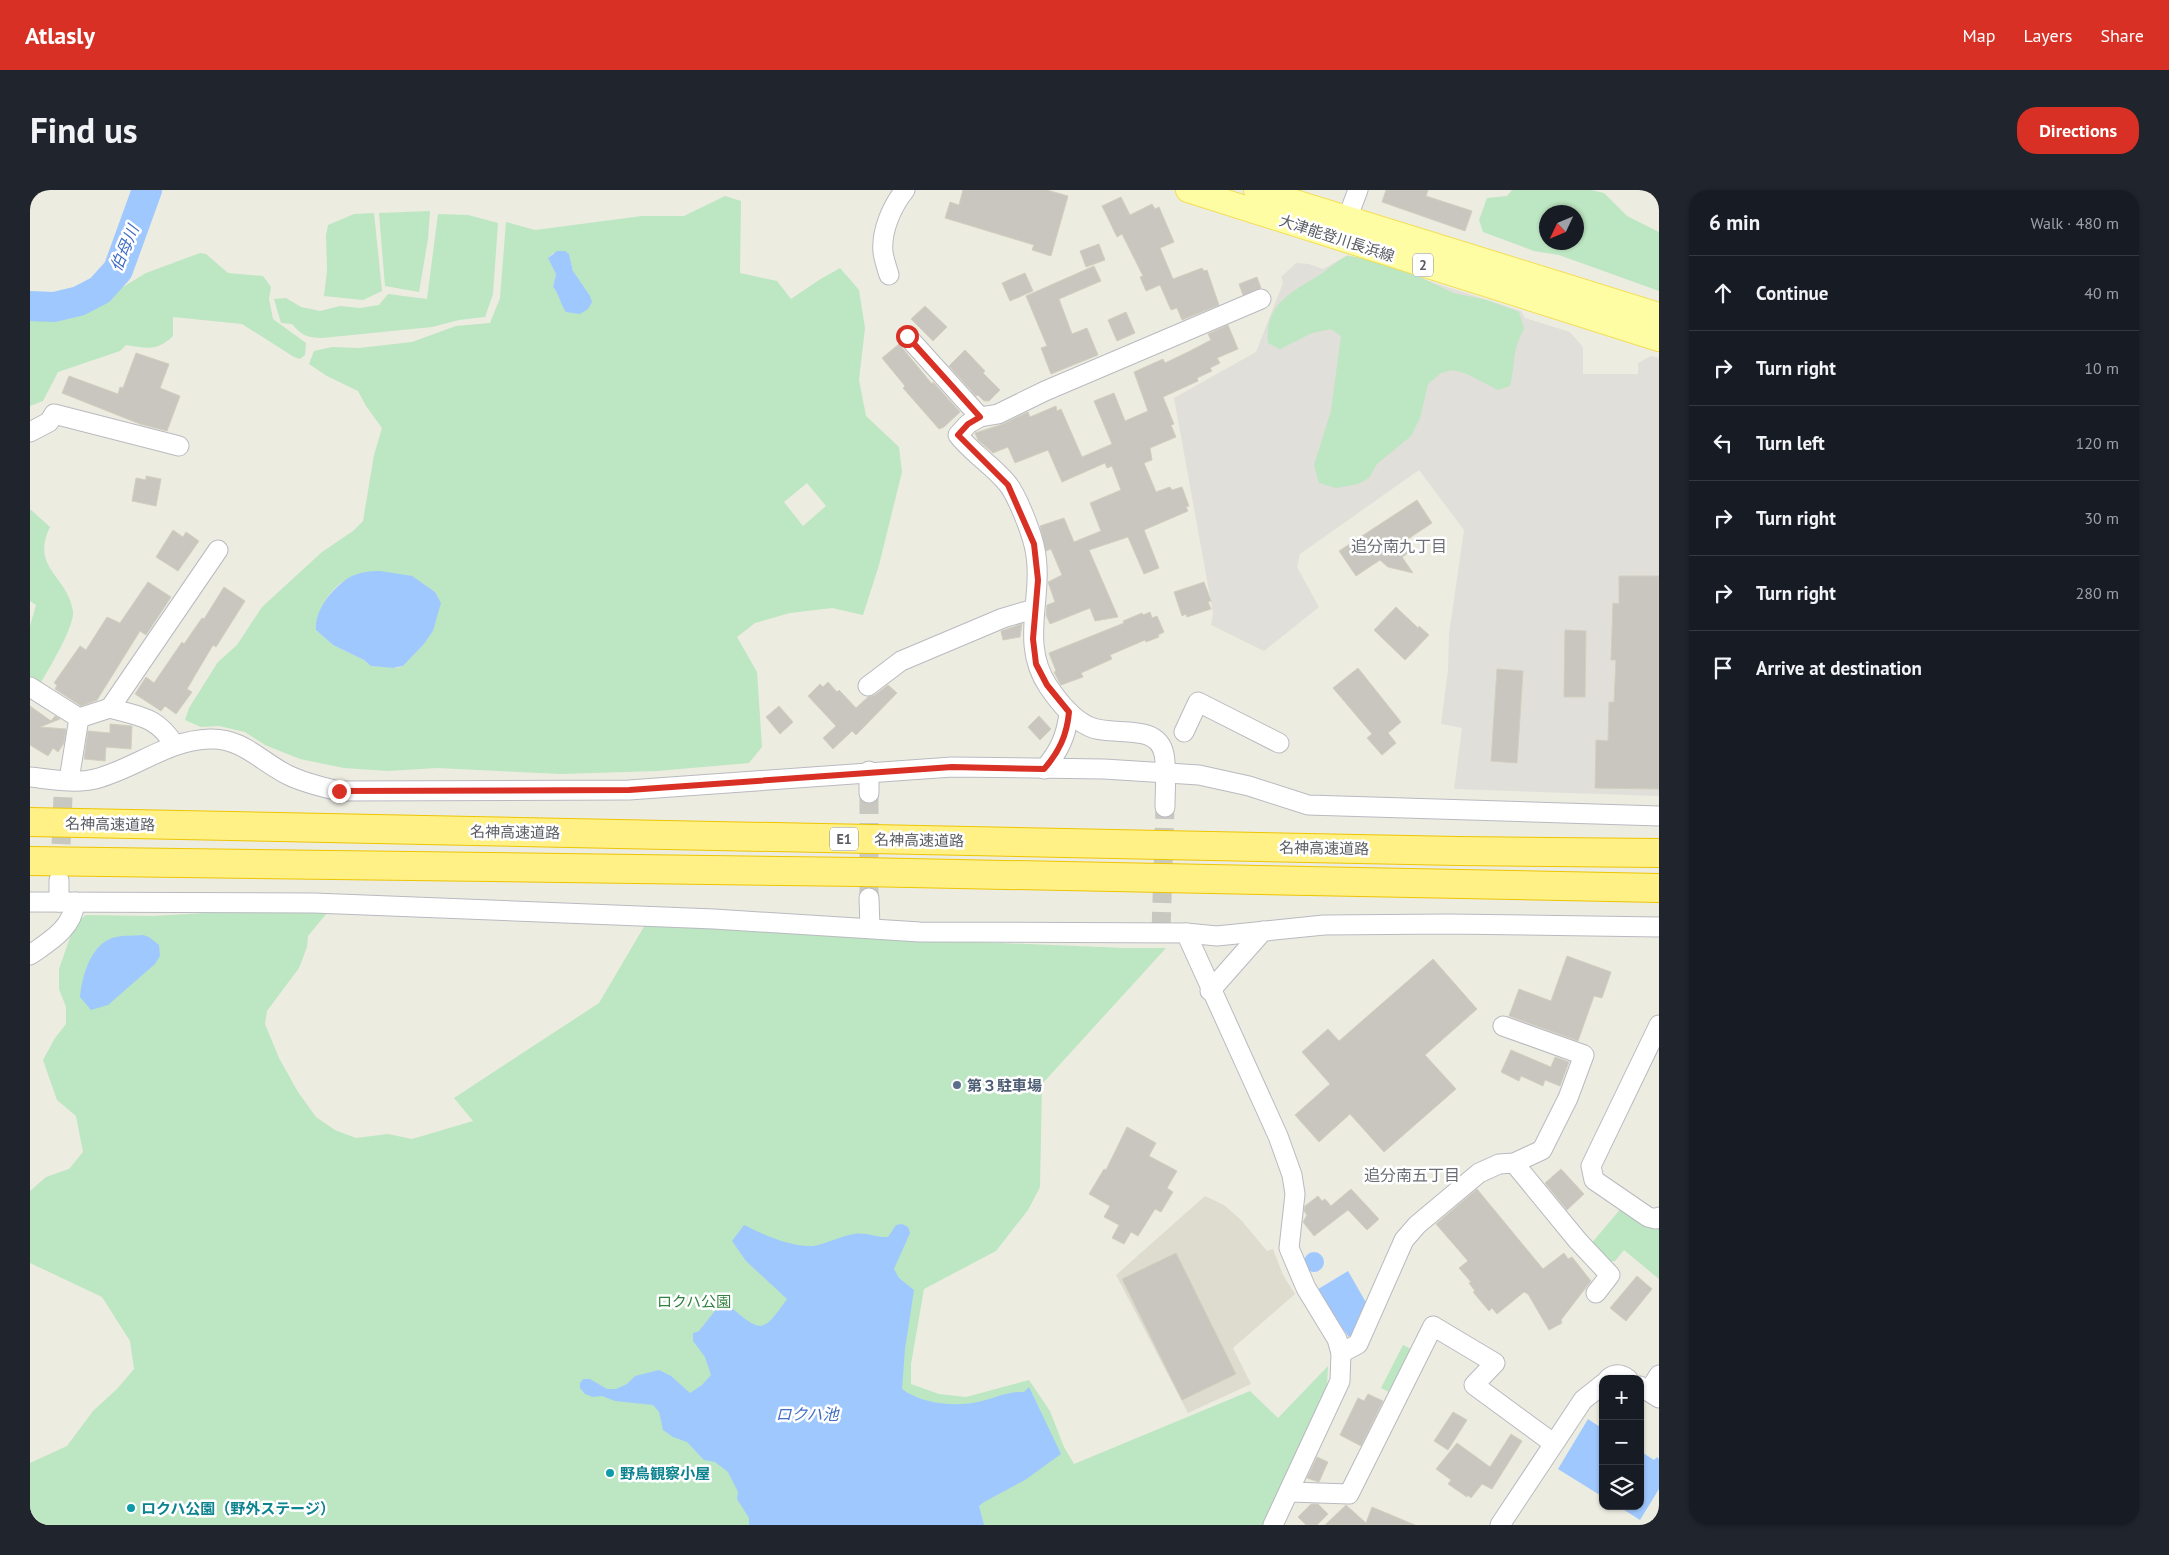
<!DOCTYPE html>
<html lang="en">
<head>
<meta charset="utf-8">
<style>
  :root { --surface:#171b24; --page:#20242c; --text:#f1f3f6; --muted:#9ea1a6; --line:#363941; --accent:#d93025 }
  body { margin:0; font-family:"PT Sans","Noto Sans JP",sans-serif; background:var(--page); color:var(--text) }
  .controls { position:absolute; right:15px; bottom:15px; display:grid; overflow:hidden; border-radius:10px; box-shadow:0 1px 4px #0004 }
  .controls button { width:45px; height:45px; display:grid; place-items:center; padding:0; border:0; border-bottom:1px solid var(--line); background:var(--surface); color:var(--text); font:25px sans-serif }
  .compass { position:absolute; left:1509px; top:15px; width:45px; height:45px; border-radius:50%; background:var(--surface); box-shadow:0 1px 4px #0004; rotate:226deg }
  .stop { position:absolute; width:15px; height:15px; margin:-11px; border:4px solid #d93025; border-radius:50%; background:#fff }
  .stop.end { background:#d93025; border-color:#fff; box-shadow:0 1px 5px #0008 }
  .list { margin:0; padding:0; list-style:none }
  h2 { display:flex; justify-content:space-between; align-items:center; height:65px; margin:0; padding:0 20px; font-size:21px }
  h2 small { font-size:16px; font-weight:400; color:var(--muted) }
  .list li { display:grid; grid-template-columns:32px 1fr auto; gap:15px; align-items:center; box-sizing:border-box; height:75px; padding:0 20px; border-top:1px solid var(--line) }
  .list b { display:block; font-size:19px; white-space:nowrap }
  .list em { font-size:16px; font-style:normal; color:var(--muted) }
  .icon { flex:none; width:28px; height:28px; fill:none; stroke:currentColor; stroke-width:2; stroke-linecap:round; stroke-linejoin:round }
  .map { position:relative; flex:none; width:1629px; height:1335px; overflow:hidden; border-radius:20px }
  header { display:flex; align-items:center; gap:30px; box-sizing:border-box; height:70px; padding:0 25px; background:var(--accent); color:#fff }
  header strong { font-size:24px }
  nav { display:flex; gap:28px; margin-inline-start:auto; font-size:18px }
  .intro { display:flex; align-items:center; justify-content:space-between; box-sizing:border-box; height:120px; padding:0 30px }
  h1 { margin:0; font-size:35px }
  .button { padding:12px 22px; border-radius:20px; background:var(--accent); color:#fff; font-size:18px; font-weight:700 }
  main { display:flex; gap:30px; padding:0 30px }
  aside { flex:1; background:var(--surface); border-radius:20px; box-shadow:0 1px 4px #0004 }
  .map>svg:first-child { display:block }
  .industrial { fill:#e0dfd9 }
  .education { fill:#dddccf }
  .green { fill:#bde6c2; fill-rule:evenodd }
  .water { fill:#9fc8ff }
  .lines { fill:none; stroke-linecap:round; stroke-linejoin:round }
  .river { stroke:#9fc8ff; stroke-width:30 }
  .building { fill:#c8c6be; stroke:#d2cfbf }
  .minor-tunnel { stroke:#c8c8c1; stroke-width:19; stroke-dasharray:19 9; stroke-linecap:butt }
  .minor-casing { stroke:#b9bac0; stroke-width:21 }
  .major-casing { stroke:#f4de53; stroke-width:26 }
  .highway-casing { stroke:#eec500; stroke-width:30 }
  .minor { stroke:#fff; stroke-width:19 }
  .major { stroke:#fffda4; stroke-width:24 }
  .highway { stroke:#fff186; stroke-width:28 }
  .route { stroke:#d93025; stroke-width:6 }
  .service-dot { fill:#5c6f8a; stroke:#fff; stroke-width:2 }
  .culture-dot { fill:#0f9aa8; stroke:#fff; stroke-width:2 }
  .labels { text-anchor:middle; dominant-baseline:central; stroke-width:5; stroke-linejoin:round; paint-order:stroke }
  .shield { fill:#fff; stroke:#8c8d91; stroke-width:1 }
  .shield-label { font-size:14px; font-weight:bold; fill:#5a5c62 }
  .street-label { font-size:15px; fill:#5a5c62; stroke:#fff }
  .service-label { font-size:15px; font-weight:bold; fill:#4e5e75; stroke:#fff; text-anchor:start }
  .park-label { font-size:15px; fill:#328240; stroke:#fff }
  .culture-label { font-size:15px; font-weight:bold; fill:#0d838f; stroke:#fff; text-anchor:start }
  .water-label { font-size:16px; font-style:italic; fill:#406ec5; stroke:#fff }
  .neighbourhood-label { font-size:16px; fill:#6b6e75; stroke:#fff }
</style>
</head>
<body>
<header>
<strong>Atlasly</strong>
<nav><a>Map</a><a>Layers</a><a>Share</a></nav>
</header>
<div class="intro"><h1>Find us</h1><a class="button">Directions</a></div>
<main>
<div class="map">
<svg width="1629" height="1335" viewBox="0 0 1629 1335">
  <rect width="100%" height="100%" fill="#edece1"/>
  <polygon class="industrial" points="1318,65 1491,121 1495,128 1540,142 1553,157 1553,184 1608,184 1608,173 1621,166 1629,168 1629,606 1424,599 1432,538 1411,534 1418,480 1419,444 1434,340 1389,280 1270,364 1267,377 1289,417 1234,461 1181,435 1183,423 1144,208 1226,162 1253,93 1251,87 1266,73 1279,74 1293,79"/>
  <polygon class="education" points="1175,1006 1194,1015 1211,1030 1237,1061 1243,1059 1253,1085 1265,1104 1203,1158 1221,1194 1158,1223 1086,1085"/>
  <g class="green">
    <path d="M1482 0H1561L1574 3 1597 26 1629 42V101L1529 65 1504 61 1453 42 1449 30 1457 8 1477 6ZM1516 22H1546V52H1516Z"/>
    <path d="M695 6 711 11 710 83 747 91 761 109 789 90 810 78 829 100 835 138 829 190 836 226 869 257 872 282 849 375 833 425 802 418 760 423 725 433 707 447 727 482 732 557 719 573 627 581 531 584 407 578 358 581 314 578 270 569 235 555 215 542 189 536 171 537 155 530 159 518 188 472 207 455 232 417 292 362 323 341 333 331 344 265 352 238 336 216 328 201 297 186 279 174 284 161 302 157 329 158 382 152 426 136 460 133 470 108 476 32 505 40 612 26H654ZM523 63 539 64 543 81 554 99 532 116V110L523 97 526 84 519 67ZM777 293 796 316 773 336 754 312ZM376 385 405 402 407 419 403 441 394 454 373 476 368 478 341 476 334 470 303 455 286 440C284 426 300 398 314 391 322 388 366 385 376 385Z"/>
    <polygon points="400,21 398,49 389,102 355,96 349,23"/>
    <polygon points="344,23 352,101 333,110 294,106 297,81 296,45 298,35 324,24"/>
    <path d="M408 24 438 25 468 33 463 104 455 127 429 130 402 137 292 148C278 148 271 145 262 134L251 133 244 109 256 108 271 117 290 121 310 116 330 118 349 115 358 104 397 109Z"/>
    <path d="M170 63 176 64 198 83 233 86 241 97 239 109 243 129 276 153 275 165 270 169 264 167 212 134 143 127V146C126 162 117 158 96 155L90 161 28 182 13 211 0 216V125L60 117 116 83Z"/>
    <path d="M1317 66 1335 68 1388 86 1423 103 1457 110 1489 122 1494 139C1481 163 1486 172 1480 196L1468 200 1437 184 1423 180 1411 183 1398 194 1390 228 1381 246 1347 274 1339 288 1328 294 1306 298 1289 293 1284 275 1301 221 1311 146 1301 139 1282 143 1250 159 1238 153C1234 113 1263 102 1291 84 1300 78 1307 71 1317 66Z"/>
    <path d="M0 319 20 337C0 378 38 386 43 421 45 436 18 480 10 494L0 488V436L6 415 0 411Z"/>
    <polygon points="176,723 297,723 278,746 277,757 269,778 237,821 235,834 249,868 268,902 286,927 305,940 326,948 358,944 382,949 443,931 424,908 569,813 615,735 823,747 1095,758 1136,758 1012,894 1010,997 998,1020 966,1061 894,1099 881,1174 881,1194 909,1204 936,1207 999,1190 1020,1221 1034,1257 1044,1274 1220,1201 1248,1228 1298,1176 1297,1196 1233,1335 0,1335 0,1273 37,1256 63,1221 87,1199 104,1179 100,1151 72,1107 0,1073 0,1001 16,987 39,979 53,962 46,926 27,910 13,870 25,848 36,834 36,817 29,799 29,779 45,733 56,725 122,726"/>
    <polygon points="1593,1016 1629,1037 1629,1089 1594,1060 1585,1071 1576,1072 1560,1055"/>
    <polygon points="1373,1155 1385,1161 1363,1204 1351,1198"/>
  </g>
  <g class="water">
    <path d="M527 61H535L539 64 543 81 560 106 562 112 558 119 550 124 536 122C530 114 530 105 523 97L526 84 518 68Z"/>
    <path d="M350 381 382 386 405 402 411 413 403 441 394 454 373 476 363 478 341 476 334 470 303 455 286 440C284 419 305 395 322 386 331 382 340 381 350 381Z"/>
    <path d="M113 745 119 747 129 755 130 766 125 774 78 815 61 820 50 807C52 786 61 752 86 747 94 745 104 746 113 745Z"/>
    <path d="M872 1034 878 1037 880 1043 864 1079 869 1088 884 1100 875 1159 872 1199C892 1214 924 1217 948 1212 963 1209 978 1201 994 1202L999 1197 1031 1264 995 1290 954 1312 949 1316 954 1335H719V1328L707 1309 708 1302 698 1282 685 1272 674 1270 657 1252 643 1247 633 1240 629 1222 623 1215 585 1211 572 1206 563 1207 555 1204 550 1198V1193L553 1189H560L577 1199H586L597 1194 605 1186 629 1180 641 1186 660 1203 672 1195 681 1185 675 1167 663 1151V1143L669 1141 688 1117H701C732 1145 734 1141 757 1109L716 1071 702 1051 714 1035C734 1045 760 1057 783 1056 797 1054 810 1046 824 1044 836 1042 847 1048 858 1047L866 1035Z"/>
    <circle cx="1284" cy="1072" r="10"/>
    <polygon points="1318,1081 1338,1116 1327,1140 1319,1147 1285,1101"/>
    <polygon points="1558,1229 1573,1239 1573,1307 1528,1279"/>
    <polygon points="1610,1261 1624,1270 1627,1267 1629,1269 1629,1299 1610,1330 1588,1316 1610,1316"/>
  </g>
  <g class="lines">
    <polyline class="river" points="0,116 24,117 49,111 70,100 88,80 117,0"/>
  </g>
  <g class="building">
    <polygon points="933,0 1017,0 1038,6 1021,66 1002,60 1004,55 915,28 920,12 929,15"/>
    <polygon points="1356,0 1398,0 1396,6 1442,21 1435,41 1352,12"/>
    <polygon points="1091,7 1100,25 1122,14 1125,19 1129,17 1144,52 1130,58 1143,89 1172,78 1174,81 1177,80 1189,115 1152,130 1147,118 1141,120 1130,95 1116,101 1110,87 1113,86 1092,44 1087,47 1072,16"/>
    <polygon points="1069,54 1075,70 1056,77 1050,61"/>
    <polygon points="1064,76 1071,91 1029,109 1042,144 1057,138 1068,165 1021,184 1011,158 1017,156 996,106"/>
    <polygon points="995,83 1003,101 980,111 972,93"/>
    <polygon points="1227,87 1231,98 1213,105 1209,94"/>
    <polygon points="895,116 917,137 903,151 881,129"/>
    <polygon points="1096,122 1105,143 1087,151 1078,130"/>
    <polygon points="1198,135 1208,159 1187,168 1190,173 1180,178 1182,181 1167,188 1168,191 1133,207 1144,234 1141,235 1146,247 1120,258 1122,270 1114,273 1126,302 1140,297 1142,300 1152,297 1159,316 1156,317 1158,321 1114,340 1129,378 1114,384 1098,347 1059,360 1088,427 1065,431 1060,418 1020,434 1016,425 1017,415 1025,412 1018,392 1032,385 1021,359 1016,361 1010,336 1034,328 1044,352 1071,341 1060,313 1091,300 1082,276 1077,278 1075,273 1032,292 1018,260 985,273 978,257 963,263 948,250 945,243 973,234 998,222 1000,227 1026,216 1027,221 1031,219 1052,267 1082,254 1064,211 1084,203 1095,231 1118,221 1104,182 1133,169 1135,173 1160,161 1181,150 1178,144"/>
    <polygon points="869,154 902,194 903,192 930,222 914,237 909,239 873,198 875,196 852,168"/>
    <polygon points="935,160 955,181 953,183 970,200 959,211 954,211 948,205 946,206 919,176"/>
    <polygon points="106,163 139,174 130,198 150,206 137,241 110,234 32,203 39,186 88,204 90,197 93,198"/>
    <polygon points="116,286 131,289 126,316 102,311 106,288 116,290"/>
    <polygon points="1387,310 1402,333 1372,353 1378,363 1372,367 1383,383 1358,377 1350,370 1326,386 1309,361"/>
    <polygon points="143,340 153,347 156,342 169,351 148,381 126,367"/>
    <polygon points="1589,386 1629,386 1629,599 1565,598 1566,550 1578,551 1579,512 1584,512 1586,470 1581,470 1583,413 1589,414"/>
    <polygon points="118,392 141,407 116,445 110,441 67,510 51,516 25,499 27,495 24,493 50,456 56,460 77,427 90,433"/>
    <polygon points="1174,392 1181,411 1178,412 1181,419 1157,427 1156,424 1152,426 1144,402"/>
    <polygon points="194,397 215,411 186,457 183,455 167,482 157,499 162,502 146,524 135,516 131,521 105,504 116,487 124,493 152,452 154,454 172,428 174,429"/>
    <polygon points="1366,417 1388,438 1389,436 1399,445 1375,470 1344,440"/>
    <polygon points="1120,422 1122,428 1127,426 1134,442 1128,445 1129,447 1116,452 1115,450 1080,465 1082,469 1051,483 1053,487 1031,495 1024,482 1026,481 1019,463 1094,433 1093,431 1112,423 1113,425"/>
    <polygon points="992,434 990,447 973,450 971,441"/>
    <polygon points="1535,440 1556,441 1555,507 1534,507"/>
    <polygon points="1328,478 1371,532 1358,543 1366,553 1352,565 1337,548 1342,544 1303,498"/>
    <polygon points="1467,479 1493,481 1487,573 1461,571"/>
    <polygon points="798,492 807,502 809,500 826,518 838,507 845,505 858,495 867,503 826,545 822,541 803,559 793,548 806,536 778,506 790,494 793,497"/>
    <polygon points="0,516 21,531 25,526 30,529 10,537 36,539 34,553 28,562 23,558 18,566 0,555"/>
    <polygon points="749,516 763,532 750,544 736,527"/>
    <polygon points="1009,526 1021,539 1010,550 998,537"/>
    <polygon points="80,534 102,536 101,559 76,557 75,571 54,569 58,541 80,543"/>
    <polygon points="1537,766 1581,782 1572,808 1564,806 1548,851 1479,826 1489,799 1521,811"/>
    <polygon points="1403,769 1447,819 1395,865 1426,899 1354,962 1320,924 1289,952 1265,925 1300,894 1272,862 1298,839 1309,851"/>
    <polygon points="1481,860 1521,877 1525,867 1539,872 1530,896 1515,890 1513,896 1491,886 1489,891 1471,882"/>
    <polygon points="1097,937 1126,953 1119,966 1147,981 1137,998 1143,1002 1131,1022 1125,1019 1108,1046 1101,1042 1094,1054 1082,1048 1089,1035 1074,1027 1080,1016 1059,1004 1074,979 1076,980"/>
    <polygon points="1531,979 1554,1004 1537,1020 1515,993"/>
    <polygon points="1321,999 1349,1029 1337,1040 1318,1020 1284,1046 1273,1032 1277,1025 1274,1021 1275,1016 1288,1006 1292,1011 1295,1009 1301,1016"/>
    <polygon points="1447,999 1513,1079 1534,1063 1538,1069 1542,1067 1561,1091 1531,1130 1532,1133 1519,1140 1498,1104 1494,1102 1467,1124 1462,1118 1459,1121 1443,1102 1445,1101 1439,1093 1441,1092 1429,1078 1438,1071 1406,1034"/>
    <polygon points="1146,1063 1206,1184 1152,1210 1092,1089"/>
    <polygon points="1607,1086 1622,1099 1596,1131 1580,1118"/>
    <polygon points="1338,1204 1353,1211 1331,1256 1310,1245 1328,1208 1334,1211"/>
    <polygon points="1423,1222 1437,1230 1418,1260 1404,1251"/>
    <polygon points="1481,1244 1492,1251 1462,1299 1452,1294 1441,1308 1438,1305 1437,1307 1418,1294 1421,1290 1406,1279 1427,1253 1460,1277"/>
    <polygon points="1287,1267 1298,1272 1289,1292 1277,1288"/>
    <polygon points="1281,1314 1288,1314 1298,1324 1287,1335 1276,1335 1268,1327"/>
    <polygon points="1316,1315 1336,1333 1342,1317 1385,1335 1295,1335"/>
  </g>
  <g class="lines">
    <g class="minor-tunnel">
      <polyline points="30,682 33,606"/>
      <polyline points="839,708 839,603"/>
      <polyline points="1131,741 1135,617"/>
    </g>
    <g class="minor-casing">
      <g id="minor">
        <polyline points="1317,29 1328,0"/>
        <path d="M859 85C857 78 854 70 853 62 851 41 862 16 875 0"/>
        <polyline points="877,146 950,227"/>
        <polyline points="0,242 19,232 24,224 149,256"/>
        <polyline points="838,496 871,471 973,428 1004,419"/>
        <polyline points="0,497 49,528 80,518 188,360"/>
        <path d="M80 518C110 527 126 526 144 554"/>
        <polyline points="1154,542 1168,512 1249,553"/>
        <path d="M1014 579C1029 562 1037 545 1039 522"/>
        <polyline points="839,581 839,603"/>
        <path d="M0 587C20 589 45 594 65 589 105 579 137 550 180 549 213 548 231 572 258 585 274 593 292 597 309 601L599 600 922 577 1074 579 1169 585 1219 596 1278 615 1629 626"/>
        <polyline points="39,590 49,528"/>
        <path d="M1135 617C1135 600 1137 581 1134 564 1127 531 1081 548 1058 536 1041 528 1028 511 1018 496 988 451 1016 404 1004 355 1000 339 987 305 977 293 962 275 942 263 928 245L938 234 950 227 968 224 1015 201 1231 109"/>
        <polyline points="839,708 840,738"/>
        <polyline points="0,712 284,713 684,729 890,742 1156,743 1248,946 1262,985 1265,1004 1259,1058 1276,1098 1307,1149 1311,1163 1310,1191 1243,1335"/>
        <polyline points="29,712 29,690"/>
        <polyline points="1156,743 1187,746 1294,735 1418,734 1629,737"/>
        <path d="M0 765C20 751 43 738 45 712"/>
        <polyline points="1180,801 1233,741"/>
        <polyline points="1629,835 1561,976 1564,990 1618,1027 1626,1029 1629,1027"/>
        <polyline points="1484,973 1548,1051 1580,1085 1566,1103"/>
        <polyline points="1311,1163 1328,1154 1374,1050 1387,1035 1449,983 1469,974 1484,973 1512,960 1538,908 1554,865 1473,836"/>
        <path d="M1578 1189C1585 1183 1591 1184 1598 1189"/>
        <polyline points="1610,1196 1629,1208"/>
        <polyline points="1619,1201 1629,1185"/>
        <polyline points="1260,1302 1319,1304 1403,1136 1465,1173 1444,1195 1523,1253"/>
        <polyline points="1470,1335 1553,1210 1573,1194"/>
      </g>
    </g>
    <g class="major-casing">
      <g id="major">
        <polyline points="1158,0 1629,149"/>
        <polyline points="1226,0 1629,125"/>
      </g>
    </g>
    <g class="highway-casing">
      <g id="highway">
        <polyline points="0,632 1428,661 1629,663"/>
        <polyline points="0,671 831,682 1629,698"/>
      </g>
    </g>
    <use href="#minor" class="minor"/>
    <use href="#major" class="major"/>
    <use href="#highway" class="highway"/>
  </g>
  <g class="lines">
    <path class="route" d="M309 601 599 600 922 577 1014 579C1029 562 1037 545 1039 522L1017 495 1006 474 1003 449 1008 390 1004 354 978 295 928 245 938 234 950 227 877 146"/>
  </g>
  <circle class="service-dot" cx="927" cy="895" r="5"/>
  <g class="culture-dot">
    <circle cx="580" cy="1283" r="5"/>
    <circle cx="101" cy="1318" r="5"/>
  </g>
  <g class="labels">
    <g class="shield">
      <rect x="1383" y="63.5" width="20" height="23" rx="4"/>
      <rect x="800" y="637.5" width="28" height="23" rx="4"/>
    </g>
    <g class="shield-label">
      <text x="1393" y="75">2</text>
      <text x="814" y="649">E1</text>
    </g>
    <g class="street-label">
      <text transform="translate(1307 48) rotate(18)">大津能登川長浜線</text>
      <text transform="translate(80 634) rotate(1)">名神高速道路</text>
      <text transform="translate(485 642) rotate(1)">名神高速道路</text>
      <text transform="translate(889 650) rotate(1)">名神高速道路</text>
      <text transform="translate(1294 658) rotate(1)">名神高速道路</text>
    </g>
    <g class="service-label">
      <text x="937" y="895">第３駐車場</text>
    </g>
    <g class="park-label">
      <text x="664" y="1111">ロクハ公園</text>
    </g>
    <g class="culture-label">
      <text x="590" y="1283">野鳥観察小屋</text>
      <text x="111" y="1318">ロクハ公園（野外ステージ）</text>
    </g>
    <g class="water-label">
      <text transform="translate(94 58) rotate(-67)">伯母川</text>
      <text x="777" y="1224">ロクハ池</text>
    </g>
    <g class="neighbourhood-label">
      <text x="1369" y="356">追分南九丁目</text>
      <text x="1382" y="985">追分南五丁目</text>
    </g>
  </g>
</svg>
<div class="controls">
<button>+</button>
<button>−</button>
<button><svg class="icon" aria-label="layers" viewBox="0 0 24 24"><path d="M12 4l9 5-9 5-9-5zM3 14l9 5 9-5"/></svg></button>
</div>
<svg class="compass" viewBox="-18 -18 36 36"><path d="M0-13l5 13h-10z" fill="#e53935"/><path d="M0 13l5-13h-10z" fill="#9ea1a6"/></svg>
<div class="stop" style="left:877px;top:146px"></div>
<div class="stop end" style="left:309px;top:601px"></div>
</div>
<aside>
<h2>6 min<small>Walk · 480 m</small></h2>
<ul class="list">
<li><svg class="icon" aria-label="ahead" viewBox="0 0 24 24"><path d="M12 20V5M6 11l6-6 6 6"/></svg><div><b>Continue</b></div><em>40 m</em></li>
<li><svg class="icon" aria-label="right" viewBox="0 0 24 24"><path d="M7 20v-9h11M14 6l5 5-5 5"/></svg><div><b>Turn right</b></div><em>10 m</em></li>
<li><svg class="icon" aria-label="left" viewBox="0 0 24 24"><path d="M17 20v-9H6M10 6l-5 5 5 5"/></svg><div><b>Turn left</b></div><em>120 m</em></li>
<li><svg class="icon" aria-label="right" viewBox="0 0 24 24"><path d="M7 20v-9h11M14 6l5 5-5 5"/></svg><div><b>Turn right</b></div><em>30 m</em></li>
<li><svg class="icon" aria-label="right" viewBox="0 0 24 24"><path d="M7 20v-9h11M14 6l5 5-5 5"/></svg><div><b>Turn right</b></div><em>280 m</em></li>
<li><svg class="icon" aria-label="arrive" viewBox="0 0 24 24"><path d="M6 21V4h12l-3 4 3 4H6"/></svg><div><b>Arrive at destination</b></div></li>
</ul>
</aside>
</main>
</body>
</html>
